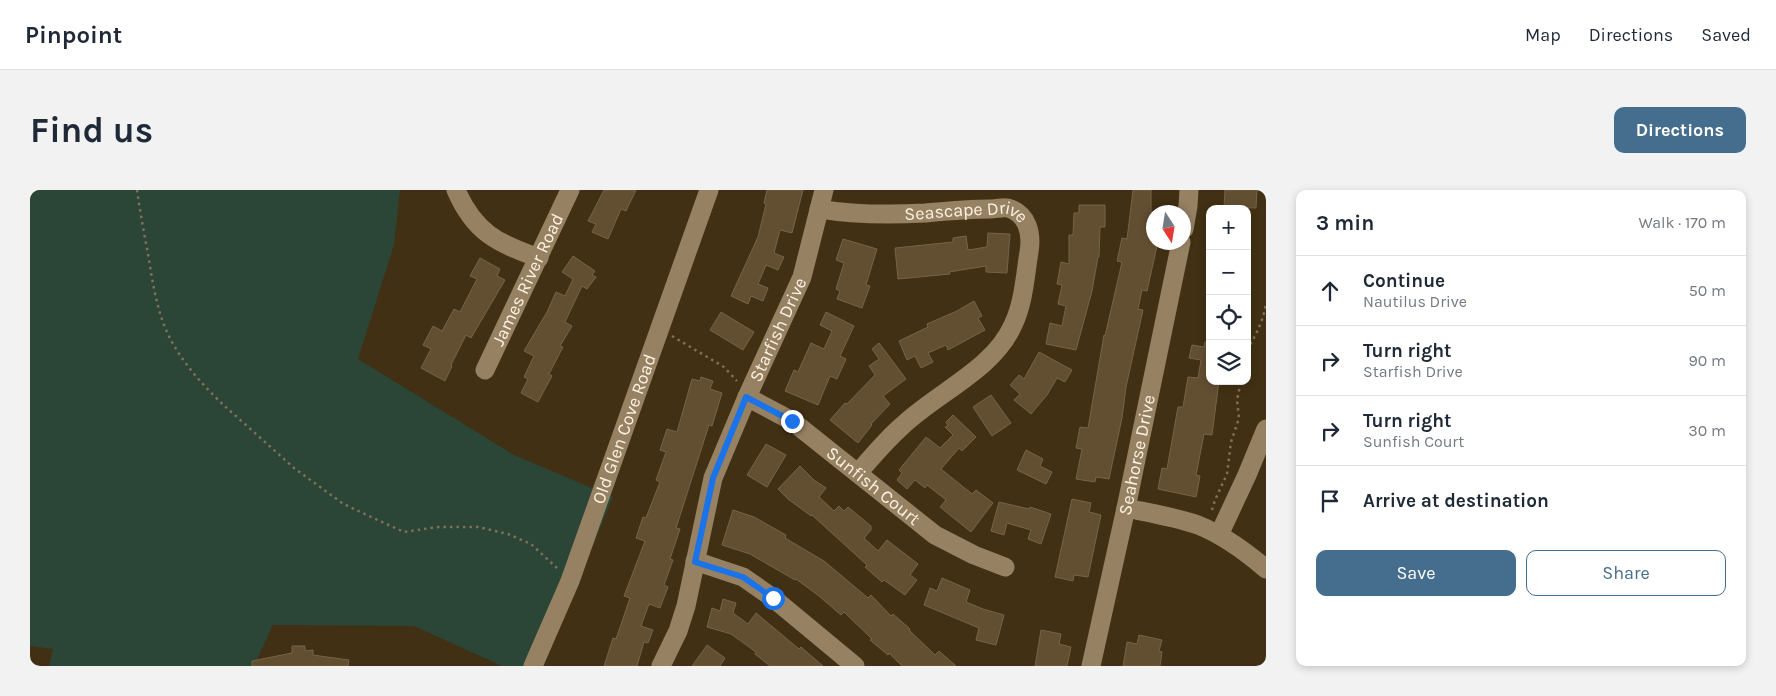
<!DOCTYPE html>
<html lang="en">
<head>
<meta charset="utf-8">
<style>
  :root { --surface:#fff; --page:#f2f2f3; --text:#1f2937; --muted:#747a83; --line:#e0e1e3; --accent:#456d8d }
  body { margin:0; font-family:Karla,sans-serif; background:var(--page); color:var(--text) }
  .controls { position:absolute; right:15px; top:15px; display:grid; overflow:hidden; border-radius:10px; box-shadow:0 2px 8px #0003 }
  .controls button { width:45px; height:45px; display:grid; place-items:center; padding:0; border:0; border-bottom:1px solid var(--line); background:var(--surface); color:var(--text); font:25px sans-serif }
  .compass { position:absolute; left:1116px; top:15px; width:45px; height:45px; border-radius:50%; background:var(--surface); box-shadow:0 2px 8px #0003; rotate:168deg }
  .stop { position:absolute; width:15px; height:15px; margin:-11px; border:4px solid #1a73e8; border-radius:50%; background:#fff }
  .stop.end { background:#1a73e8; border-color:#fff; box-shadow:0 1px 5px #0008 }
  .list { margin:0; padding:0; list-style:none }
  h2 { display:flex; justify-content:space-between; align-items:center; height:65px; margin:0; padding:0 20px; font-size:21px }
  h2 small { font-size:16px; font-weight:400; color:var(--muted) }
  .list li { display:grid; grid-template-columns:32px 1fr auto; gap:15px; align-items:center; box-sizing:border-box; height:70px; padding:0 20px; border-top:1px solid var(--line) }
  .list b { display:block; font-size:19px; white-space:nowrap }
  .list p { margin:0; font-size:16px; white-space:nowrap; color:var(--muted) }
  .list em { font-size:16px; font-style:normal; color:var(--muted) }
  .actions { display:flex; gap:10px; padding:15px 20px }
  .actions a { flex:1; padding:11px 0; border:1px solid var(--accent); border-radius:10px; text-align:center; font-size:18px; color:var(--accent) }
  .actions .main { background:var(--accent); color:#fff }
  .icon { flex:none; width:28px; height:28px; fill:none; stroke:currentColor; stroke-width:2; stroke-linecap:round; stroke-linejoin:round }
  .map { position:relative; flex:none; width:1236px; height:476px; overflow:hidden; border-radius:10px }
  header { display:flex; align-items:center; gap:30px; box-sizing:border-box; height:70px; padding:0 25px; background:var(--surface); border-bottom:1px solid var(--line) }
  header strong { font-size:24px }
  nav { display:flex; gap:28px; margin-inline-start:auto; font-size:18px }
  .intro { display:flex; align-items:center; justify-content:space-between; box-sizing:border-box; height:120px; padding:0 30px }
  h1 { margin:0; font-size:35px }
  .button { padding:12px 22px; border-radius:10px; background:var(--accent); color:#fff; font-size:18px; font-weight:700 }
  main { display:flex; gap:30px; padding:0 30px }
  aside { flex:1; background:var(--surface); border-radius:10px; box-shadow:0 2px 8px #0003 }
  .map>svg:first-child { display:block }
  .green { fill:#2b4536 }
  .building { fill:#624f32; stroke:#776446 }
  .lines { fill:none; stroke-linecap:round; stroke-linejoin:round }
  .path { stroke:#817159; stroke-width:2.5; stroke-dasharray:2.5 4; stroke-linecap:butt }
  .minor { stroke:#968263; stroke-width:19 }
  .route { stroke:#1a73e8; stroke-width:6 }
  .labels { text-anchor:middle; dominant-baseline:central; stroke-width:4; stroke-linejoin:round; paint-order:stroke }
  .street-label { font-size:18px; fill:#fdf1e1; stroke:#372608 }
</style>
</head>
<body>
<header>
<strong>Pinpoint</strong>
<nav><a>Map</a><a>Directions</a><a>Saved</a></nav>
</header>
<div class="intro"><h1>Find us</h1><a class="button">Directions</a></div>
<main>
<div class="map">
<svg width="1236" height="476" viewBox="0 0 1236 476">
  <rect width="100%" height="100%" fill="#413013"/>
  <polygon class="green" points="0,0 370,0 364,55 328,169 484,265 583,307 513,476 472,476 384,436 243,435 224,476 19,476 23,459 0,456"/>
  <g class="building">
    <polygon points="574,0 606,0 596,21 591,19 578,49 562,42 566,34 558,31"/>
    <polygon points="737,0 773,0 762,43 750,40 744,63 754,67 748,80 736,75 728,94 738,98 733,111 721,106 718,114 701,106 728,47 736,14 734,13"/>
    <polygon points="1103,0 1121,0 1121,22 1124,22 1124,55 1127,56 1117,101 1112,100 1108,119 1113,120 1096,197 1092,228 1079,289 1066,287 1065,292 1046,289 1052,259 1046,258 1050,237 1058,238 1074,145 1075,146 1092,72 1087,71 1092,48 1097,49"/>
    <polygon points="1195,0 1227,0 1226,18 1194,17"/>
    <polygon points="1049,15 1075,15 1075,37 1070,37 1069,67 1068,67 1062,101 1046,160 1016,154 1020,133 1032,136 1036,116 1028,114 1032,95 1027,94 1031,72 1039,74 1039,45 1043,45 1044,23 1049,23"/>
    <polygon points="958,43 980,44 977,83 956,82 956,76 919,82 920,84 868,89 865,58 923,52 923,48 936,46 938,60 957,57"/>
    <polygon points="813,49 847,59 836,95 840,96 832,118 807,109 810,101 806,99 814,73 806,70"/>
    <polygon points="543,66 565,81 562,85 566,87 557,99 552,96 535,132 542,136 530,156 533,157 519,184 522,186 508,212 491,203 498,189 494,187 504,166 494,161 517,122 526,102 535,106 543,89 532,82"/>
    <polygon points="450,68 470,79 467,86 475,90 441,148 436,145 421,175 422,176 415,191 391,178 401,159 393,155 403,136 412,141 424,119 430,122 447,89 440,86"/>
    <polygon points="944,111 952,126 948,128 955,140 918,160 916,155 898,163 903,172 891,178 885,166 877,170 869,151 898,137 897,134 927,121"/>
    <polygon points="691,122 724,142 713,160 680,140"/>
    <polygon points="796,122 824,136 810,166 816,169 807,189 800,186 788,215 755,201 764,180 768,182 781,153 794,159 802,141 790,135"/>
    <polygon points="1175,152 1180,152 1180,191 1189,191 1182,245 1174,244 1166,285 1170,286 1166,307 1128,299 1132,278 1137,279 1148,217 1153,217 1158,187 1168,188 1171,170 1159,168 1162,155 1174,157"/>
    <polygon points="849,153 876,189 853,206 860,214 841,234 842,235 828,253 800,230 815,213 817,214 845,185 839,176 849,169 842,159"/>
    <polygon points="1009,162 1042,180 1035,192 1027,188 1017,205 1001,224 984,210 990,204 980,195 989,185 994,189"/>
    <polygon points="671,187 683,191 680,199 692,203 682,236 679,235 646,338 650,339 640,369 643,370 634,395 638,397 630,418 619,414 611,436 623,440 618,453 614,452 607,476 574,476 583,448 586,449 600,408 594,406 615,351 606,348 613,327 616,328 630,292 626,290 636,262 630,260 637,239 647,242 662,189 670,191"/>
    <polygon points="961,205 981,233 962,246 943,217"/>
    <polygon points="923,225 946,247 932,261 929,258 911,279 942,304 946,300 963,313 941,342 910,317 916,310 897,295 895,298 885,290 877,299 867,290 872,283 869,280 896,247 910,258 923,245 915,237 918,236 916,232"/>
    <polygon points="736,254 756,265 737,297 717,285"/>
    <polygon points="996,260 1013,269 1010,276 1022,282 1016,294 987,280"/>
    <polygon points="770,276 784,290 796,298 789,307 804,321 809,316 814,321 818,317 841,336 841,340 834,348 848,361 857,350 888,374 880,385 887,390 875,405 854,390 852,392 835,377 837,375 782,325 781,326 758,309 748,299"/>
    <polygon points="1042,309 1061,313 1059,322 1071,325 1058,387 1044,385 1043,391 1025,387"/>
    <polygon points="969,312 999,319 1000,317 1021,324 1011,354 998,349 1001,340 977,333 974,345 961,341"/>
    <polygon points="703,320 724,327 756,345 755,348 794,371 838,408 841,405 861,426 863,424 880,439 879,440 905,465 909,461 926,476 872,476 859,463 858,465 840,450 842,449 814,422 811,425 789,406 766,389 765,390 720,364 692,355"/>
    <polygon points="912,388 940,400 936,412 953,419 974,425 966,455 946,450 949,438 894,415 900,398 907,401"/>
    <polygon points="693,409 706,413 703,423 718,434 726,423 769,459 771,457 793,476 740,476 725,464 726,462 701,444 677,437 682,418 690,421"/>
    <polygon points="1011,440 1031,444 1029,454 1041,457 1037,476 1005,476"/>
    <polygon points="1109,445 1132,450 1129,461 1132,462 1130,476 1093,476 1097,452 1107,454"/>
    <polygon points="677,455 695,468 690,476 662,476"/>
    <polygon points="262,456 275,456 275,461 283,460 283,465 319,470 318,476 222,476 222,471 262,463"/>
  </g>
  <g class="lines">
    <g class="path">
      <path d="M107 0C110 21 114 43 118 64 123 94 127 125 142 152 155 176 177 200 198 219L264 278 312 313 326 320 374 342 408 337H448L478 344 501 354 528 379"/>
      <polyline points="642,146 694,177 707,191"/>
      <path d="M1217 160C1226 145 1233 131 1236 114"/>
      <polyline points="1182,320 1185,310 1197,284 1201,252 1209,228 1207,210 1211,191"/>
    </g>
    <g class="minor">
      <path d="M426 0C444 42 468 54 509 68"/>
      <path id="s1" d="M789 19C825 25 859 25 895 23 917 21 938 19 960 19 965 19 973 17 978 18 998 24 1002 44 999 62 995 86 994 112 983 135 963 180 906 203 872 236 856 250 842 267 828 283"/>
      <polyline points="1154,39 1158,16 1159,0"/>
      <path id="s2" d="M455 180 540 0"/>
      <path id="s3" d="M717 207 762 231 905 345 944 365 975 377"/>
      <path d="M1096 318C1120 323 1145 327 1168 335 1193 345 1215 361 1236 379"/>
      <polyline points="1189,345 1217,285 1236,239"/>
      <polyline points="665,371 713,387 743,408 825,476"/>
      <path id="s4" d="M503 476 540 391 679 0"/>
      <path id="s5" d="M631 476 648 441 656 416 683 288 717 207 772 87 794 0"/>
      <path id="s6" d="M1061 476 1096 318 1151 52"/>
    </g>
  </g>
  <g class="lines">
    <polyline class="route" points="743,408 713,387 665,372 683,288 716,207 762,231"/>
  </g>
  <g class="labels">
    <g class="street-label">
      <text stroke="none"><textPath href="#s1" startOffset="148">Seascape Drive</textPath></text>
      <text stroke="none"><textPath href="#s2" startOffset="100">James River Road</textPath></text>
      <text stroke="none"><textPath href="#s5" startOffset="358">Starfish Drive</textPath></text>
      <text stroke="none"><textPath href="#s4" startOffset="254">Old Glen Cove Road</textPath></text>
      <text stroke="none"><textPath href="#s6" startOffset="216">Seahorse Drive</textPath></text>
      <text stroke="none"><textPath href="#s3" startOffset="155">Sunfish Court</textPath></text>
    </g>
  </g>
</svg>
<div class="controls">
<button>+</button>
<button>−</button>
<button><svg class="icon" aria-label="locate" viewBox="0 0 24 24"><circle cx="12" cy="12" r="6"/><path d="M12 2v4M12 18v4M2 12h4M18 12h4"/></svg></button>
<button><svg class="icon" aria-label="layers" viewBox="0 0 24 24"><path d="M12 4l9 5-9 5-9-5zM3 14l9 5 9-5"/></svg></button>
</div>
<svg class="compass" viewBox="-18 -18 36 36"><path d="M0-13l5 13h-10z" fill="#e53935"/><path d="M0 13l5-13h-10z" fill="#747a83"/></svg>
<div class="stop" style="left:743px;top:408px"></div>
<div class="stop end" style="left:762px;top:231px"></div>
</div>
<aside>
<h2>3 min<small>Walk · 170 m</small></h2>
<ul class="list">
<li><svg class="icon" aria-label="ahead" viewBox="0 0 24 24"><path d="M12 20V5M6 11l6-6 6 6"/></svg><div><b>Continue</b><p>Nautilus Drive</p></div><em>50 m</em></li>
<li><svg class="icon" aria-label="right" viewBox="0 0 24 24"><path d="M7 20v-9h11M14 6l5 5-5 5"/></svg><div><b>Turn right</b><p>Starfish Drive</p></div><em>90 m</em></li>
<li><svg class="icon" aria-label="right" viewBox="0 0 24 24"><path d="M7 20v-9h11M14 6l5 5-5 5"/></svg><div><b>Turn right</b><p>Sunfish Court</p></div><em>30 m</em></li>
<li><svg class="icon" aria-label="arrive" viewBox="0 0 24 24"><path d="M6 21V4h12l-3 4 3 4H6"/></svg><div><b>Arrive at destination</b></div></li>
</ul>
<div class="actions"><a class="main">Save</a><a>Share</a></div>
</aside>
</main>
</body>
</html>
